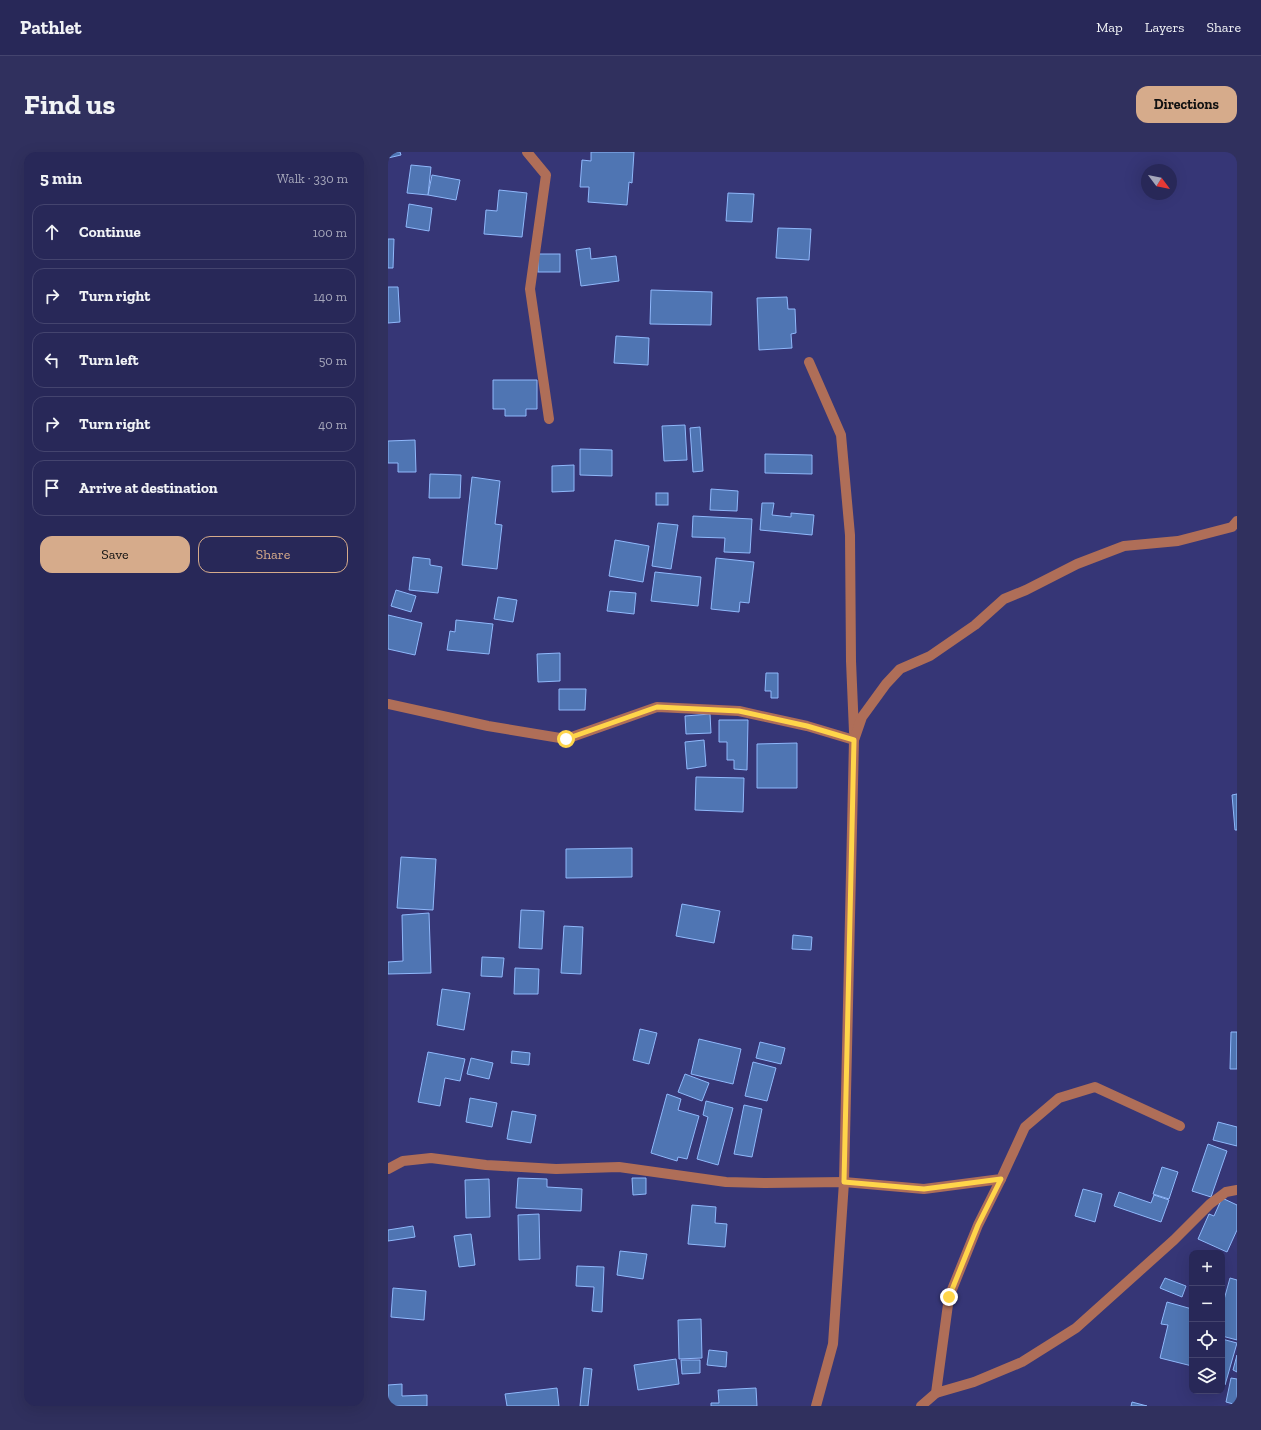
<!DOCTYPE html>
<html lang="en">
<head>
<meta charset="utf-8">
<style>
  :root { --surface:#282858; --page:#30305e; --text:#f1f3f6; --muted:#a5a6ba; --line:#44446e; --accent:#d6ab8b }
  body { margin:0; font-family:"Zilla Slab",serif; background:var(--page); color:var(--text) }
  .controls { position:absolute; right:12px; bottom:12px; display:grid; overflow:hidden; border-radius:8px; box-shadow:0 4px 16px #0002 }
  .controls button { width:36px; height:36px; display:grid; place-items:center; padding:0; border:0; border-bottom:1px solid var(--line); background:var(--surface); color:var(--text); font:20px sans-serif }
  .compass { position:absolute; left:753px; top:12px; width:36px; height:36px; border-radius:50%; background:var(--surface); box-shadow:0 4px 16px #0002; rotate:122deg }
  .stop { position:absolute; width:12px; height:12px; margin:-9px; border:3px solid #ffd54a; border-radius:50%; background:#fff }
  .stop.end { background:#ffd54a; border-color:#fff; box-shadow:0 1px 4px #0008 }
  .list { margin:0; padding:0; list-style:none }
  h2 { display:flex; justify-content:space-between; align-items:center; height:52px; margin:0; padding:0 16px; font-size:17px }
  h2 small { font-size:13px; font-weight:400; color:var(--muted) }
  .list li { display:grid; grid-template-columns:26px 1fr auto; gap:12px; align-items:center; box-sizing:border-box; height:56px; margin:0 8px 8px; padding:0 8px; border:1px solid var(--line); border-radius:12px }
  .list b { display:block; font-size:15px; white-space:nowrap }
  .list em { font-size:13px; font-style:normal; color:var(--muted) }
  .actions { display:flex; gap:8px; padding:12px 16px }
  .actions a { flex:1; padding:9px 0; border:1px solid var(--accent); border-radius:12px; text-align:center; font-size:14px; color:var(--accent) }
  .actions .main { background:var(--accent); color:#111 }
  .icon { flex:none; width:22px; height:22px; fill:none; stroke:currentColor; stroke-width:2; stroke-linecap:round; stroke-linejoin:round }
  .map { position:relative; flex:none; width:849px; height:1254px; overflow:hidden; border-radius:12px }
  header { display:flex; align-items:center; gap:24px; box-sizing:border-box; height:56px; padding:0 20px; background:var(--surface); border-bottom:1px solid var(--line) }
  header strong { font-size:19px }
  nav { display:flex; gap:22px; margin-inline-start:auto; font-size:14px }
  .intro { display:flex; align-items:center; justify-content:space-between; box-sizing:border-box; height:96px; padding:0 24px }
  h1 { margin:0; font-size:28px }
  .button { padding:10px 18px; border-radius:12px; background:var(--accent); color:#111; font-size:14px; font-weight:700 }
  main { display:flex; gap:24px; padding:0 24px }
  aside { flex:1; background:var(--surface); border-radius:12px; box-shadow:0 4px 16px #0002 }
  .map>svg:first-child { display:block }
  .building { fill:#4f75b3; stroke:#8fb8fb }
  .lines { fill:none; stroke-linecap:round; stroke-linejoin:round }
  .minor { stroke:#af6e58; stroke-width:10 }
  .route { stroke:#ffd54a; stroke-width:5 }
</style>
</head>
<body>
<header>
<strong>Pathlet</strong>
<nav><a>Map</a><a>Layers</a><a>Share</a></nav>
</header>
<div class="intro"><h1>Find us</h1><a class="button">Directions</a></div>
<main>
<aside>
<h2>5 min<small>Walk · 330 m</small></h2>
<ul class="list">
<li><svg class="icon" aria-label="ahead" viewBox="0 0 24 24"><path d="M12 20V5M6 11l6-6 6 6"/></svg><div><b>Continue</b></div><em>100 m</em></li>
<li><svg class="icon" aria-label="right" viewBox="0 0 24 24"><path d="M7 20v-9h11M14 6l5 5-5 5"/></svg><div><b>Turn right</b></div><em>140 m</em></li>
<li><svg class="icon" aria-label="left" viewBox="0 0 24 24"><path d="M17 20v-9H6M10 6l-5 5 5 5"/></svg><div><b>Turn left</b></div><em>50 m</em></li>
<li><svg class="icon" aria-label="right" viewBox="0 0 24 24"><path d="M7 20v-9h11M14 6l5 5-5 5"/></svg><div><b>Turn right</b></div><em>40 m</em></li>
<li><svg class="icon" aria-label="arrive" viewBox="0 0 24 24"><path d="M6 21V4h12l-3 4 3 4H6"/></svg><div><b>Arrive at destination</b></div></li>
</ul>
<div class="actions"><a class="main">Save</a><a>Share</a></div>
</aside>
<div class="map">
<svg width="849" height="1254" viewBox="0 0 849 1254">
  <rect width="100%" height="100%" fill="#363676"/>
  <g class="building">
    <polygon points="0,0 12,0 13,3 0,6"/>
    <polygon points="203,0 246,0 244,31 241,30 239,53 200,50 201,35 192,35 194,8 203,9"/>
    <polygon points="23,13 43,15 40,43 19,41"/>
    <polygon points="44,23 72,28 68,48 40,43"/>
    <polygon points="111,38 139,41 134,85 96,82 98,58 109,59"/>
    <polygon points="340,41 366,42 364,70 338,69"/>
    <polygon points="21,52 44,56 41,79 18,75"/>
    <polygon points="390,76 423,77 421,108 388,106"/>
    <polygon points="0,87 6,87 5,116 0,116"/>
    <polygon points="202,96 203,107 228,104 231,129 193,134 188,98"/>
    <rect x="150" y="102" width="22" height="18"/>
    <polygon points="0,135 10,135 12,170 0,171"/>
    <polygon points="263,138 324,140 323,173 262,172"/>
    <polygon points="399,145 400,157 407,157 408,181 403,182 404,196 371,198 369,146"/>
    <polygon points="228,184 261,186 260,213 226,211"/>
    <polygon points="105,228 149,228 149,257 138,257 138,264 117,264 117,257 105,257"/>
    <polygon points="297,273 299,308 276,309 274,274"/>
    <polygon points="312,275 315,319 305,320 302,276"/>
    <polygon points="27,288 28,320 10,320 10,311 0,311 0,289"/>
    <polygon points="192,297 224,298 224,324 192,323"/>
    <polygon points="377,302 424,303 424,322 377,321"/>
    <polygon points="186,313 186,339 164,340 164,314"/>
    <polygon points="42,322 73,323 72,346 41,346"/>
    <polygon points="84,325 112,329 107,372 114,373 109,417 74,413"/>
    <polygon points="323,337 350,339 349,359 322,358"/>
    <rect x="268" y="341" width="12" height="12"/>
    <polygon points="374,351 386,351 384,363 403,365 403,361 426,363 424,383 372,378"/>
    <polygon points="305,364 364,367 362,401 336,400 337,386 304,385"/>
    <polygon points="270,371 290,373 283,417 264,414"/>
    <polygon points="227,388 261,394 255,430 221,424"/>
    <polygon points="25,405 42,407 42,413 54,415 50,441 21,438"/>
    <polygon points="328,406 366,410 361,451 352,450 351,460 323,457"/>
    <polygon points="267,420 313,425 310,454 263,449"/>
    <polygon points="8,438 28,444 23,460 3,454"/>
    <polygon points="222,439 248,441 246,462 219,459"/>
    <polygon points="110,445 129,448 125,470 106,467"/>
    <polygon points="0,463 34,471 27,503 0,497"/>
    <polygon points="68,468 105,472 101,502 59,498 62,479 67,480"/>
    <polygon points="172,501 172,529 150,530 149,502"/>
    <polygon points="378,521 390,521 390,546 383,546 383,539 377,539"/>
    <polygon points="171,537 198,537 197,558 171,558"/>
    <polygon points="322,562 323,581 298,582 297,564"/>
    <polygon points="331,568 360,568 359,618 346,617 346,608 339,608 339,590 331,590"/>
    <polygon points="316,588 318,614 299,617 297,590"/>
    <polygon points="409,591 409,636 369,636 369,592"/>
    <polygon points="308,625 356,626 355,660 307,658"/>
    <polygon points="849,642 849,678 847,678 844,643"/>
    <polygon points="244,696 244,725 178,726 178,697"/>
    <polygon points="13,705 48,707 45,758 9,756"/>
    <polygon points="294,752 332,759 326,791 288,784"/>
    <polygon points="133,758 156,759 154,797 131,796"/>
    <polygon points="41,761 43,821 0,822 0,810 15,809 14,763"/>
    <polygon points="176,774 195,775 193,822 173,821"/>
    <polygon points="405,783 424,785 423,798 404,797"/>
    <polygon points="94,805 116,806 114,825 93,824"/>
    <polygon points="127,816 151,817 150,842 126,842"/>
    <polygon points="54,837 82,841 76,878 49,873"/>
    <polygon points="252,877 269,881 261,912 245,908"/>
    <polygon points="843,880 849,880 849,917 842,917"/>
    <polygon points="311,887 353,897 345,932 303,922"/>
    <polygon points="372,890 397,896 393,912 368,906"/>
    <polygon points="124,899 142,901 141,913 123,911"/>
    <polygon points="40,900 77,907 72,929 57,926 52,954 30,950"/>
    <polygon points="83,906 105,911 101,927 79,922"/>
    <polygon points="365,910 388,916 379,949 357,944"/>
    <polygon points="297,922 321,931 314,949 290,940"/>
    <polygon points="279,942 293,947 290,958 311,964 299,1007 290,1005 289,1009 263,1001"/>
    <polygon points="82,946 109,951 104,975 78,970"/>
    <polygon points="318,949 345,956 330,1013 309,1007 320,965 315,963"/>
    <polygon points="356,953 374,957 364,1005 346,1002"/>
    <polygon points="124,959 148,963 143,991 119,987"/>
    <polygon points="830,970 849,975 849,994 825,988"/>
    <polygon points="820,992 839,999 823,1045 804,1039"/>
    <polygon points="774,1015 790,1020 781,1047 765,1042"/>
    <polygon points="130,1026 159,1027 159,1035 194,1037 193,1059 128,1056"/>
    <polygon points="244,1026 258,1026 258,1042 245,1043"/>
    <polygon points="101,1027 102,1065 78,1066 77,1028"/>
    <polygon points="695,1037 714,1042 707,1070 687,1064"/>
    <polygon points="731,1040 763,1051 766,1043 781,1048 773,1070 726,1054"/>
    <polygon points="834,1046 849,1053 849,1078 839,1100 810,1087 821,1062 826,1064"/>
    <polygon points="304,1053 328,1055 327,1071 339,1072 337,1095 300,1092"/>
    <polygon points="151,1062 152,1107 131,1108 130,1063"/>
    <polygon points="25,1074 27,1085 0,1089 0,1078"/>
    <polygon points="83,1082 87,1113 71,1115 66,1084"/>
    <polygon points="232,1099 259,1102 255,1127 229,1123"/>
    <polygon points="189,1114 216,1115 214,1160 204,1159 206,1135 188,1134"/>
    <polygon points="777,1126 798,1134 794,1145 772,1136"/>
    <polygon points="842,1126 849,1128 849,1188 834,1184 834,1155"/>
    <polygon points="5,1136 38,1139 36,1168 3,1165"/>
    <polygon points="779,1150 804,1157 804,1214 772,1206 780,1173 773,1172"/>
    <polygon points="313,1167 314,1206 291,1207 290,1168"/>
    <polygon points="834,1187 849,1191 837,1233 834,1233"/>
    <polygon points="321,1198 339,1200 338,1215 319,1213"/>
    <polygon points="849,1203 849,1220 845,1218"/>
    <polygon points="288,1207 291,1232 250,1238 246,1213"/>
    <polygon points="293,1208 312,1208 312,1221 294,1222"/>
    <polygon points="196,1216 204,1217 200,1254 192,1254"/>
    <polygon points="843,1226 849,1227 849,1253 838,1250"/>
    <polygon points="14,1232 14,1244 39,1243 39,1254 0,1254 0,1233"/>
    <polygon points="169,1236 171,1254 119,1254 117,1242"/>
    <polygon points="368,1236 369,1254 323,1254 323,1251 331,1251 330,1238"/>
    <polygon points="744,1250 759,1254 743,1254"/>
  </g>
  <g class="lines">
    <g class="minor">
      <polyline points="139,0 158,23 142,137 161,267"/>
      <polyline points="421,210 453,283 462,383 463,509 466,580"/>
      <polyline points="0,552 100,574 178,587 269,555 351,559 419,574 466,588 456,1030 445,1192 428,1254"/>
      <polyline points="466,588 474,565 498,532 512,517 542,504 587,473 616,447 638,438 689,412 736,394 790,389 844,375 849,369"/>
      <polyline points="0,1017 15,1009 43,1006 98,1013 168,1017 231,1015 338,1030 377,1031 456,1030 536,1037 613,1027 637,975 671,946 707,935 792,974"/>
      <polyline points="548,1241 586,1230 634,1210 688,1176 786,1088 822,1052 838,1040 849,1038"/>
      <polyline points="533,1254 548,1241 561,1145 590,1073 613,1027"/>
    </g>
  </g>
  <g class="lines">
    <polyline class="route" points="178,587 269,555 351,559 419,574 466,588 456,1030 536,1037 613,1027 590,1073 561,1145"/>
  </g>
</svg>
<div class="controls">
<button>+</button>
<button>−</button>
<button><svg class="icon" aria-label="locate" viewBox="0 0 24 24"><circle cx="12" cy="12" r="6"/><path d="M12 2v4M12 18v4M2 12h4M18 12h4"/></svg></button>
<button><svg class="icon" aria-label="layers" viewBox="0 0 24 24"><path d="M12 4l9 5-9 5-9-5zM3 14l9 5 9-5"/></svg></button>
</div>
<svg class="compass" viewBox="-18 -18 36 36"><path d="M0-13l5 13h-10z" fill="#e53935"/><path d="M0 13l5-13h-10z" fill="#a5a6ba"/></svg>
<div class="stop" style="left:178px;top:587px"></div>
<div class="stop end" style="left:561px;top:1145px"></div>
</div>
</main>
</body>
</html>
